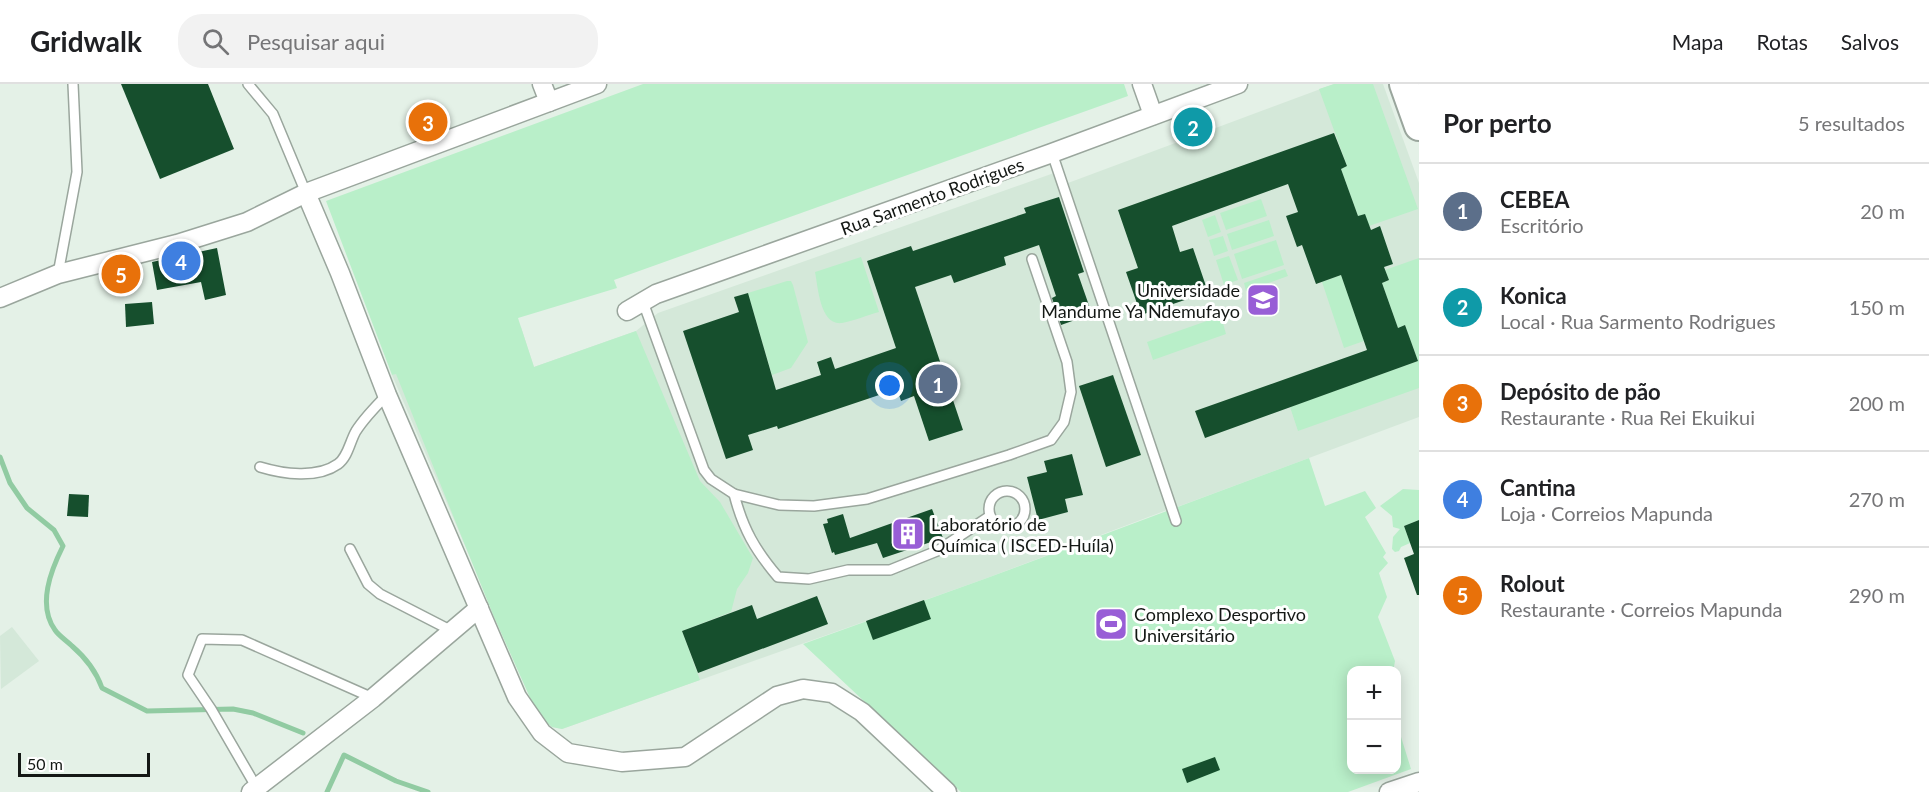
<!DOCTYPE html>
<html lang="pt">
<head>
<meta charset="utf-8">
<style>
  :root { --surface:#fff; --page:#f2f2f2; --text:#202124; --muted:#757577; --line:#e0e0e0; --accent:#0b8043 }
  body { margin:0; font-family:Lato,sans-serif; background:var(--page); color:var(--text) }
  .controls { position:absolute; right:18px; bottom:18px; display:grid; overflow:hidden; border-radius:12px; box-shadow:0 3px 15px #0003 }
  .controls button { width:54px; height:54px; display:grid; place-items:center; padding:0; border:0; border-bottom:2px solid var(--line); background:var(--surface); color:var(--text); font:30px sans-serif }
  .scale { position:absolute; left:18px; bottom:15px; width:132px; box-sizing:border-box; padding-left:6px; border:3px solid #141815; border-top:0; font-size:16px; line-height:21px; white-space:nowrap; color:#141815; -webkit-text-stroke:4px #fff; paint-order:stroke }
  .you { position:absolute; left:890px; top:302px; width:21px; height:21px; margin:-15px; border:4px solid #fff; border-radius:50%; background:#1a73e8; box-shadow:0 0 0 9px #1a73e833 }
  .badge { display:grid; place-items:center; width:39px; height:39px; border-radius:50%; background:var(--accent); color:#fff; font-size:20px; font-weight:700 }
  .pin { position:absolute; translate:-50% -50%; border:3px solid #fff; box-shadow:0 2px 6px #0006 }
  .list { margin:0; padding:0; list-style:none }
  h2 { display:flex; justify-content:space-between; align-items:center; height:78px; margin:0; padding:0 24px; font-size:26px }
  h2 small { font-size:20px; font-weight:400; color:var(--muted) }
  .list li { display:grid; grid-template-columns:39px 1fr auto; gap:18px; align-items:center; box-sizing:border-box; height:96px; padding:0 24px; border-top:2px solid var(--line) }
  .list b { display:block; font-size:22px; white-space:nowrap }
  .list p { margin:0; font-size:20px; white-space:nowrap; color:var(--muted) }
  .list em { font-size:20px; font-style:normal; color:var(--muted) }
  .icon { flex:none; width:33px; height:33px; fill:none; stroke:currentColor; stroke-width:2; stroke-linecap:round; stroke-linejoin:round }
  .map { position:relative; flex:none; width:1419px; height:708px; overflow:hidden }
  header { display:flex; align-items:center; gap:36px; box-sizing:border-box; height:84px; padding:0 30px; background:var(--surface); border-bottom:2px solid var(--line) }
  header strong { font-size:28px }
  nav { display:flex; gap:33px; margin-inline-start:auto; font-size:21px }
  .search { width:420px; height:54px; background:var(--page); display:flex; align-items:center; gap:15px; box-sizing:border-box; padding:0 21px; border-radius:24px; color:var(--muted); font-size:22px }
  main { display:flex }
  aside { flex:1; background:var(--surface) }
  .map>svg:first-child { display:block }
  .built { fill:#d4e8d9 }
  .green { fill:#b9efc9 }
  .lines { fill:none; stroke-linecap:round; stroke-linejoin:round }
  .stream { stroke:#91cba2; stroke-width:5 }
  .building { fill:#164f2d }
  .lane-casing { stroke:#9aa69d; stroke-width:12 }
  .street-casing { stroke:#9aa69d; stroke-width:21 }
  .primary-casing { stroke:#9aa69d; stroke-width:32 }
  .lane { stroke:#fff; stroke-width:9 }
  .street { stroke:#fff; stroke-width:18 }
  .primary { stroke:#fff; stroke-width:28 }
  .labels { text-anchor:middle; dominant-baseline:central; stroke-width:6; stroke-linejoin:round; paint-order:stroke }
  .street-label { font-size:18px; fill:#141815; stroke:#fff }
  .poi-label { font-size:18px; fill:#141815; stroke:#fff; text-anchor:start }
</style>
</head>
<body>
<header>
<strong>Gridwalk</strong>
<div class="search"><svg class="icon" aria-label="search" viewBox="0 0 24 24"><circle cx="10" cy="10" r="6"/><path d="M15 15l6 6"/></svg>Pesquisar aqui</div>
<nav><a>Mapa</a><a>Rotas</a><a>Salvos</a></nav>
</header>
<main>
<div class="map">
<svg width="1419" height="708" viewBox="0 0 1419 708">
  <rect width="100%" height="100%" fill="#e4f1e7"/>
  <g class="built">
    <polygon points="1334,0 1383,0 1419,99 1419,333 1177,423 1068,99"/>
    <polygon points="1054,89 1167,426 987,494 562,645 552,643 532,618 392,291 521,243 534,283 636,247 658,229"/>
    <polygon points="12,543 39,577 1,605 0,552"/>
  </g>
  <g class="green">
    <polygon points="643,0 1124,0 1128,12 614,196 617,204 518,234 534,283 636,247 700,397 720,418 753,474 748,489 737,505 731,528 682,547 700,596 562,645 552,643 543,636 532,618 494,533 396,290 392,291 326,117"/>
    <polygon points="1334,0 1373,0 1418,125 1369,142 1358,132 1341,85 1347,82 1319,5"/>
    <polygon points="1261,115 1267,132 1226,146 1220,129"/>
    <polygon points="1215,131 1221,148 1208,153 1202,136"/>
    <polygon points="1269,136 1274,152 1232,166 1227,150"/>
    <polygon points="1223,152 1228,167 1214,172 1209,156"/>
    <polygon points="1276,156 1284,181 1242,195 1234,170"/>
    <polygon points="1229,172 1238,196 1224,201 1216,176"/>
    <path d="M861 173 879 228C867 231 854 237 842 239 820 242 818 203 815 188Z"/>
    <polygon points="1419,174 1419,304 1298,347 1290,323 1418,277 1405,241 1398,244 1382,199 1389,196 1385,186"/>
    <polygon points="1285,185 1288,192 1246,207 1244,199"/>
    <polygon points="1341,191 1364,257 1344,264 1322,198"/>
    <polygon points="787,197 791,197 793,201 808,258 791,284 772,291 748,209"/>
    <polygon points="1221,232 1226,250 1153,276 1147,258"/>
    <polygon points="1309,374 1325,422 1365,407 1376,424 1365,433 1386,469 1383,473 1388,479 1379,489 1387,513 1378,533 1395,577 1394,583 1386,586 1352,586 1352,686 1396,686 1397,640 1411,685 1348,708 961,708 803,560 987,494"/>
    <polygon points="1403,405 1419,406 1419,436 1404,442 1410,459 1401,463 1399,467 1395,468 1392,465 1393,453 1400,445 1393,443 1392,432 1380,422"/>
  </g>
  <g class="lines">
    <g class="stream">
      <path d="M0 373 10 399 27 424 54 446 63 462C51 486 37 521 55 546 59 552 67 557 72 562 86 574 96 587 102 604L147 627 233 625 253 629 303 649"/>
      <polyline points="327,708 344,671 396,697 428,708"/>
    </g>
  </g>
  <g class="building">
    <polygon points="121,0 208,0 234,65 160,95"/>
    <polygon points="1334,49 1347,82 1341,85 1358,132 1365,130 1371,146 1380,142 1393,180 1384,183 1389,196 1382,199 1398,244 1405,241 1418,277 1205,354 1195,327 1367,266 1341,191 1316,200 1302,161 1297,163 1286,132 1298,128 1288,100 1172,142 1180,168 1193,164 1208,208 1141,231 1126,188 1138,184 1118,126"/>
    <polygon points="1059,113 1084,188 1078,190 1092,230 1061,241 1052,214 1056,212 1039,161 1004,173 1006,181 954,199 951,191 915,203 963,346 929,357 914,312 901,317 897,305 778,345 777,342 748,351 753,366 726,375 683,247 739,228 734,213 748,209 776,306 821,291 817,278 831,273 835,285 896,264 867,177 911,162 913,167 1026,129 1024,124"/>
    <polygon points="217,164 226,211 205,216 201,198 157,206 152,178"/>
    <polygon points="126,185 128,196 108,200 107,189"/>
    <polygon points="152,218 154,240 126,243 125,220"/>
    <polygon points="1113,291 1141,371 1106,383 1079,302"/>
    <polygon points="1072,370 1083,411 1065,415 1068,428 1038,436 1027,393 1047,388 1044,377"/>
    <polygon points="69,410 89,411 88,433 67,432"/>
    <polygon points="932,425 943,454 883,474 877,459 835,471 834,468 832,469 823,440 828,439 827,435 843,430 850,454"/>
    <polygon points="1419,436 1419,511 1417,511 1404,474 1414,470 1404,442"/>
    <polygon points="817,512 828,540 698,589 682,547 752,521 757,535"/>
    <polygon points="924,516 931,535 873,556 866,537"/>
    <polygon points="1215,673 1220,686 1187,699 1182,685"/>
  </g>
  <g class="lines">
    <g class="lane-casing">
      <g id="lane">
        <polyline points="248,0 273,30 306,109"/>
        <polyline points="1052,69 1176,437"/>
        <polyline points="58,190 77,88 73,0"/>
        <polyline points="643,218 704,386 711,395 734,410"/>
        <path d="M260 383C283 390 317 395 338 380 348 373 350 357 356 347 365 333 376 322 387 311"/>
        <circle cx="1007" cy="425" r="18"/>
        <path d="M990 432 937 467 890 486H848L809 495 778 493C755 466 743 445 734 410L779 421 814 422 867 415 1009 371 1051 356 1064 338 1071 308 1067 278 1032 175"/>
        <polyline points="350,465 368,500 380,510 452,547"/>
        <polyline points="258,706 211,625 188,591 202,555 242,556 373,614"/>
      </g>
    </g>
    <g class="street-casing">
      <g id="street">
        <polyline points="542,0 549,18"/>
        <polyline points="1142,0 1153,31"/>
        <polyline points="306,109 340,189 387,311 517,613 542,649 568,669 622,678 685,673 777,612 803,605 832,609 862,628 947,708"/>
        <polyline points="0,214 58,190 177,160 247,138 306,109 597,0"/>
        <polyline points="627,227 656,210 1052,69 1238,0"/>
        <polyline points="251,708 373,614 479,524"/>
        <polyline points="1389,708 1419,698"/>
      </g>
    </g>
    <g class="primary-casing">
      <polyline id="primary" points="1404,0 1419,42"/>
    </g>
    <use href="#lane" class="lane"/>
    <use href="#street" class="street"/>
    <use href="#primary" class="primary"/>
  </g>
  <defs>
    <g id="university-square" transform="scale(1.725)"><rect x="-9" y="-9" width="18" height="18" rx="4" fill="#985ed6" stroke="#fff"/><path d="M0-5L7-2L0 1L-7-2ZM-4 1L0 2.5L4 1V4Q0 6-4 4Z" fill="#fff"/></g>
    <g id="building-square" transform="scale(1.725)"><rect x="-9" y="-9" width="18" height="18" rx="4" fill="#985ed6" stroke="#fff"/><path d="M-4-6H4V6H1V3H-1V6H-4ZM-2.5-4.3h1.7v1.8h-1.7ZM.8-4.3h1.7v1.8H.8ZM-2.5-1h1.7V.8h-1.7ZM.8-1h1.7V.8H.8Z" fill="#fff"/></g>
    <g id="stadium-square" transform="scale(1.725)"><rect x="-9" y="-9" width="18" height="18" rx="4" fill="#985ed6" stroke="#fff"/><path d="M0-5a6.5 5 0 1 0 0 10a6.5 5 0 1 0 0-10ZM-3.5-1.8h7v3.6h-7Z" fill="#fff"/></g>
  </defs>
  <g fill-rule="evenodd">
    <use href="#university-square" x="1263" y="216"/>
    <use href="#building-square" x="908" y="450"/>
    <use href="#stadium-square" x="1111" y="540"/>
  </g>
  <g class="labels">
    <g class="street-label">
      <text transform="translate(932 112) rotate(-20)">Rua Sarmento Rodrigues</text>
    </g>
    <g class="poi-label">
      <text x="1240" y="206" text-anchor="end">Universidade<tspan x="1240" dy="21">Mandume Ya Ndemufayo</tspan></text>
      <text x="931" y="440">Laboratório de<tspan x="931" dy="21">Química ( ISCED-Huíla)</tspan></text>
      <text x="1134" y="530">Complexo Desportivo<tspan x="1134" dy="21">Universitário</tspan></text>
    </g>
  </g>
</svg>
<div class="controls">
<button>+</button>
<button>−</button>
</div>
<div class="scale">50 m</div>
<div class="you"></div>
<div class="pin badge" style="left:938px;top:300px;background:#5c6f8a">1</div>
<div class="pin badge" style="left:1193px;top:43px;background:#0f9aa8">2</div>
<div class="pin badge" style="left:428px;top:38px;background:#e8710a">3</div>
<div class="pin badge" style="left:181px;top:177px;background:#3f7fe0">4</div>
<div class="pin badge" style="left:121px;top:190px;background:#e8710a">5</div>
</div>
<aside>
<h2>Por perto<small>5 resultados</small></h2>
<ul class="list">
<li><span class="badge" style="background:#5c6f8a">1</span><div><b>CEBEA</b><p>Escritório</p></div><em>20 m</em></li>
<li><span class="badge" style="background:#0f9aa8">2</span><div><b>Konica</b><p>Local · Rua Sarmento Rodrigues</p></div><em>150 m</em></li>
<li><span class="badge" style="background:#e8710a">3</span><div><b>Depósito de pão</b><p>Restaurante · Rua Rei Ekuikui</p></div><em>200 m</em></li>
<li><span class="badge" style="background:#3f7fe0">4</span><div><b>Cantina</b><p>Loja · Correios Mapunda</p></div><em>270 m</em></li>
<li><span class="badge" style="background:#e8710a">5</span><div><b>Rolout</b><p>Restaurante · Correios Mapunda</p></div><em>290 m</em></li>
</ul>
</aside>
</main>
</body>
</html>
